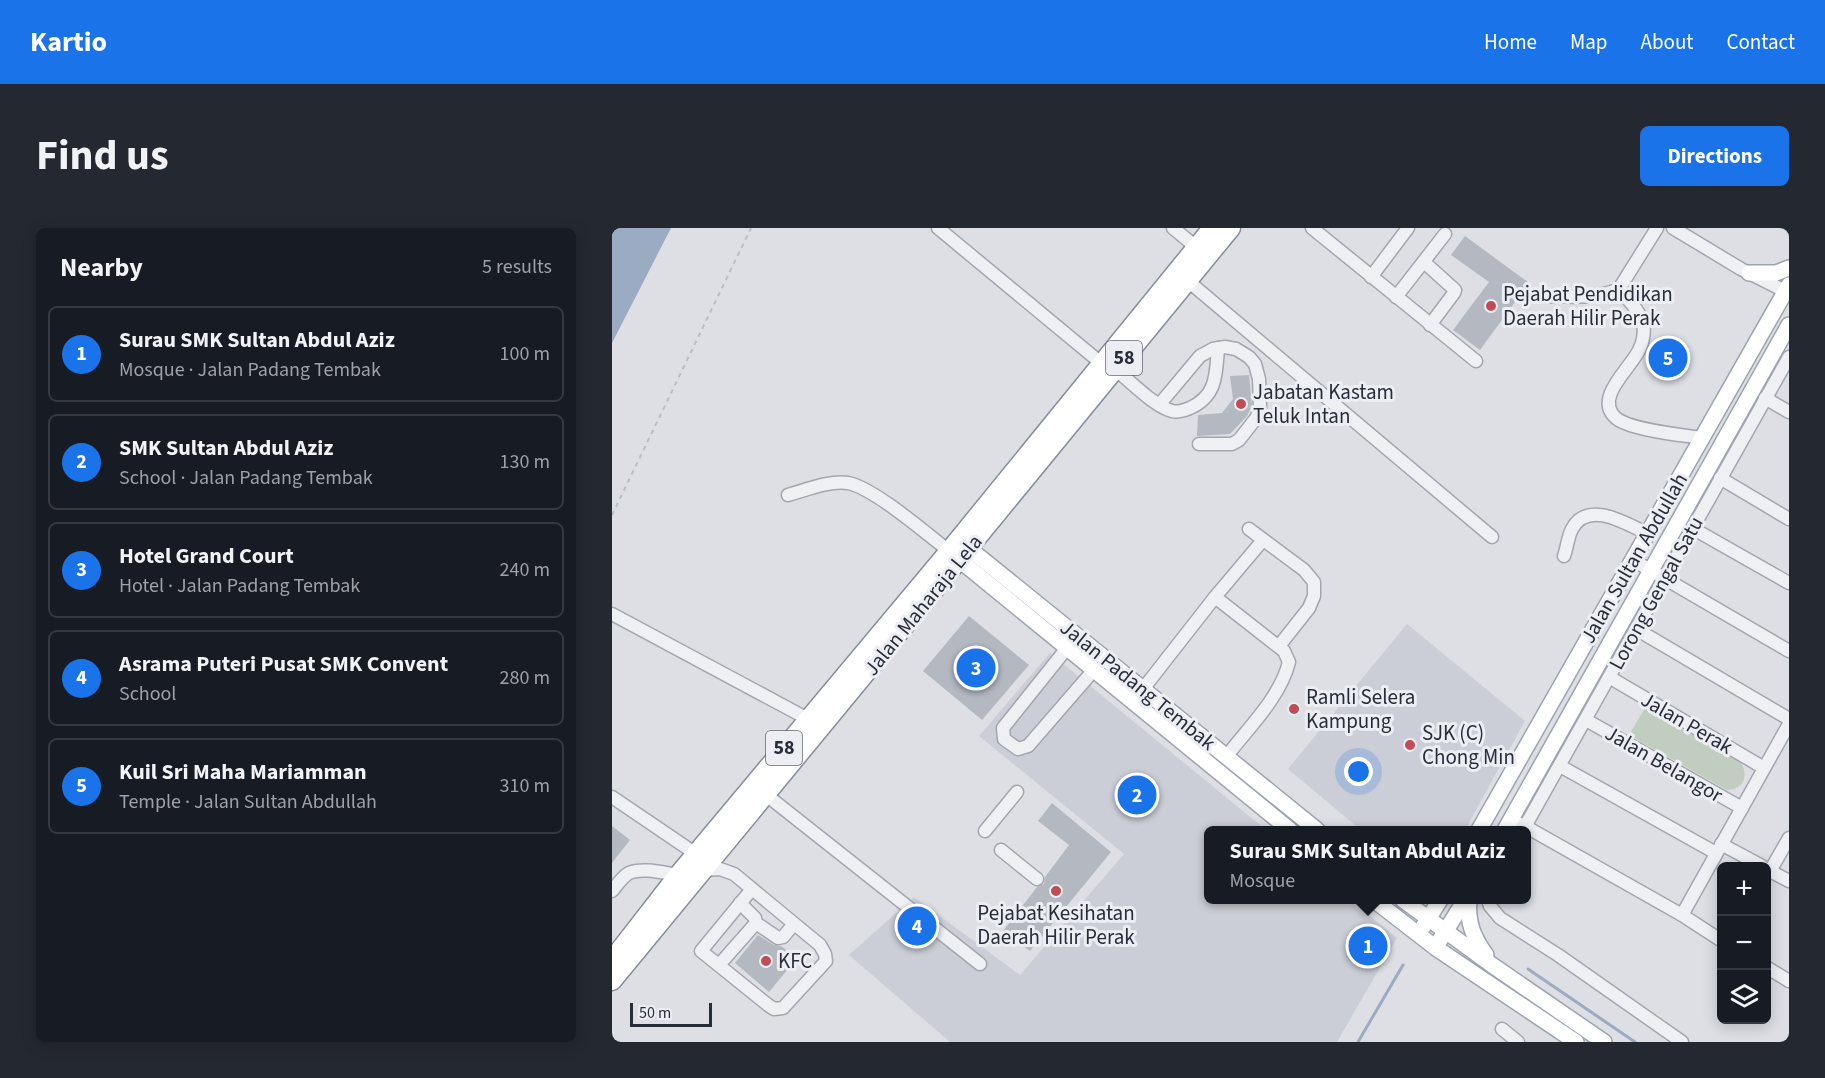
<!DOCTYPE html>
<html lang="en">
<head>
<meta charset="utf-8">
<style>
  :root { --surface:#171b24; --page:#242831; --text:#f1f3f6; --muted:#9ea1a6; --line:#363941; --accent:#1a73e8 }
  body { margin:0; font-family:"Source Sans 3",sans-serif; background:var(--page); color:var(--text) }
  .controls { position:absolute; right:18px; bottom:18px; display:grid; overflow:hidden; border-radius:9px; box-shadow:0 3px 15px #0003 }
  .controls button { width:54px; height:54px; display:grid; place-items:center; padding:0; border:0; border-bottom:2px solid var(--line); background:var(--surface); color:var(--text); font:30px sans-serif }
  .scale { position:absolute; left:18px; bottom:15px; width:82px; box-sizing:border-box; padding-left:6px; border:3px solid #282d3a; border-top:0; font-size:16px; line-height:21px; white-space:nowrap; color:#282d3a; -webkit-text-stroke:4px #eceef3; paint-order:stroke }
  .you { position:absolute; left:747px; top:544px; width:21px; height:21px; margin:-15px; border:4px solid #fff; border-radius:50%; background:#1a73e8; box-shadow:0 0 0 9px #1a73e833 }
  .badge { display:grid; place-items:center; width:39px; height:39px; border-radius:50%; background:var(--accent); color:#fff; font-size:20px; font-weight:700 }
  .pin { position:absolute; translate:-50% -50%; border:3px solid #fff; box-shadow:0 2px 6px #0006 }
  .popup { position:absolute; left:592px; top:598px; width:327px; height:78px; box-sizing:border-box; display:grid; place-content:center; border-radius:9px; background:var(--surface); filter:drop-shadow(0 2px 4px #0005); font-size:20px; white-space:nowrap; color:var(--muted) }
  .popup b { font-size:22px; color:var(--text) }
  .popup::after { content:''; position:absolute; left:50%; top:100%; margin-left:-12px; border:12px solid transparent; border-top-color:var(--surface) }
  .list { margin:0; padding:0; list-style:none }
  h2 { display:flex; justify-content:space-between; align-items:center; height:78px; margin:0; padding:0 24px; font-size:26px }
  h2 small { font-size:20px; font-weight:400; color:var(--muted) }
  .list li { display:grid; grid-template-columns:39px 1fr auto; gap:18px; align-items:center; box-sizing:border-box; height:96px; margin:0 12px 12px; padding:0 12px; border:2px solid var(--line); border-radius:9px }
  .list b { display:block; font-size:22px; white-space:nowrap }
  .list p { margin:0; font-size:20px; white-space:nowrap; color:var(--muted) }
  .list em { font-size:20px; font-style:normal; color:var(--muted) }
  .icon { flex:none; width:33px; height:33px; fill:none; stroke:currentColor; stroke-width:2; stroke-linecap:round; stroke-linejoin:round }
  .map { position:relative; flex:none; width:1177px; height:814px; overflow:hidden; border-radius:9px }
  header { display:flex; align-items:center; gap:36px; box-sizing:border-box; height:84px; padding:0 30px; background:var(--accent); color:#fff }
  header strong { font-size:28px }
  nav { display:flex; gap:33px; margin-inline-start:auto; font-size:21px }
  .intro { display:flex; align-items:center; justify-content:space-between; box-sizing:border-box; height:144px; padding:0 36px }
  h1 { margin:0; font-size:42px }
  .button { padding:15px 27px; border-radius:9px; background:var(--accent); color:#fff; font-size:21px; font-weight:700 }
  main { display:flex; gap:36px; padding:0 36px }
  aside { flex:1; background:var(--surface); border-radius:9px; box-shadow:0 3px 15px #0003 }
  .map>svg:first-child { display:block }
  .built { fill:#cbced6 }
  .green { fill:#c1cebf }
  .water { fill:#9babc2 }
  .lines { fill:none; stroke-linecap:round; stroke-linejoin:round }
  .stream { stroke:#9babc2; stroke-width:3 }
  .building { fill:#b4b8c1 }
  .minor-casing { stroke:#a3a6ae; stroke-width:15 }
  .major-casing { stroke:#9da3b0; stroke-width:18 }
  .highway-casing { stroke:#868c9a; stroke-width:21 }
  .path { stroke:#bbbdc4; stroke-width:2; stroke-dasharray:4.5 4.5; stroke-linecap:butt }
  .minor { stroke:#eff0f4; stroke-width:12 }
  .major { stroke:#fff; stroke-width:15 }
  .highway { stroke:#fff; stroke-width:18 }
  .poi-dot { fill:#c04c55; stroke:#eceef3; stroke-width:2 }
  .labels { text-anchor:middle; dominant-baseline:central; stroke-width:6; stroke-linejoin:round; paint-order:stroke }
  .shield { fill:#eceef3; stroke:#636772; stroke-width:1.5 }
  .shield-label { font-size:20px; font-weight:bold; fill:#282d3a }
  .poi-label { font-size:21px; fill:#282d3a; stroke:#eceef3; text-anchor:start }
  .street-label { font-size:21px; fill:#282d3a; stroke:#eceef3 }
</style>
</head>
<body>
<header>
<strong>Kartio</strong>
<nav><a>Home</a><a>Map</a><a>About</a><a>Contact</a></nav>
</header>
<div class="intro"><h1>Find us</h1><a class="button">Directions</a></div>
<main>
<aside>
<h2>Nearby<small>5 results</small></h2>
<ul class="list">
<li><span class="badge">1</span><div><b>Surau SMK Sultan Abdul Aziz</b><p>Mosque · Jalan Padang Tembak</p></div><em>100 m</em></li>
<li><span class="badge">2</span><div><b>SMK Sultan Abdul Aziz</b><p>School · Jalan Padang Tembak</p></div><em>130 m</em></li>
<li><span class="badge">3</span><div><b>Hotel Grand Court</b><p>Hotel · Jalan Padang Tembak</p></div><em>240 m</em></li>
<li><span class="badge">4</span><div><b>Asrama Puteri Pusat SMK Convent</b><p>School</p></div><em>280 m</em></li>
<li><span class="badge">5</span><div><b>Kuil Sri Maha Mariamman</b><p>Temple · Jalan Sultan Abdullah</p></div><em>310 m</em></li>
</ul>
</aside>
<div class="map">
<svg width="1177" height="814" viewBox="0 0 1177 814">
  <rect width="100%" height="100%" fill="#dddfe5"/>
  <g class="built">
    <polygon points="795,396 913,493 853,602 749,602 676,541"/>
    <polygon points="438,425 654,602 597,602 597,672 738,672 785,710 725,814 338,814 237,727 302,669 408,747 512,626 367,508"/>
  </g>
  <path class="green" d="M1033 480 1128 533C1137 546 1133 562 1115 562L1017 507Z"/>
  <polygon class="water" points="0,0 59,0 0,115"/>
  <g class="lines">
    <g class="stream">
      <polyline points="916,741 1023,814"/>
      <polyline points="746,814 791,737"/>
    </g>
  </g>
  <g class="building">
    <polygon points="853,8 917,55 868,122 841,102 877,54 839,27"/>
    <polygon points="1043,112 1077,132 1068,147 1034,127"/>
    <polygon points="637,147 640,178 635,188 618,206 585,208 586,187 610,185 621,171 618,148"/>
    <polygon points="357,388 417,437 370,492 311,443"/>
    <polygon points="440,575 499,624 418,723 391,703 425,659 432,656 433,649 457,617 426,593"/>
    <polygon points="0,598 18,612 0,635"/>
    <polygon points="747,696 777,708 765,740 734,729"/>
    <polygon points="146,707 162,717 169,718 185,730 157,764 123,735"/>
  </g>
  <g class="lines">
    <g class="minor-casing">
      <g id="minor">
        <polyline points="326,0 489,135"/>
        <polyline points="561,0 584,19"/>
        <polyline points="700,0 864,133"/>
        <polyline points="1061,0 1129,41 1177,65"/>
        <polyline points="812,34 843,62 842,65 818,97"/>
        <polyline points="759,49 796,0"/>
        <polyline points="576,53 880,309"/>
        <path d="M1007 61C1015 71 1027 81 1031 95 1033 103 1031 115 1027 122 1019 140 981 170 1004 190 1018 202 1070 207 1090 210"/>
        <path d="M928 68C953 68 983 72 1007 61L1045 0"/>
        <polyline points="784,69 833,6"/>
        <path d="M503 141C519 154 542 178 560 183 566 185 573 182 578 180 605 168 604 146 606 120"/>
        <polyline points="1153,170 1177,184"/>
        <polyline points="547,177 588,128 601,121 613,119 624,121 637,129 643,136 647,151 648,179 645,189 627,212 620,216 587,216"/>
        <polyline points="1108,250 1177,291"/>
        <path d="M176 267C194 262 218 252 236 255 262 260 315 306 337 323"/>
        <polyline points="1080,300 1177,355"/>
        <polyline points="637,301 692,342 702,354 702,368 697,380 667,418"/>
        <path d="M952 328C955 320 956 308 960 301 976 271 1015 296 1036 306"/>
        <polyline points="1021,332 1177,423"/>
        <path d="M603 369 672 423 677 434C668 470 636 500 614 529"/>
        <polyline points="0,386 196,491"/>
        <polyline points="1024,401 1177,491"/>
        <polyline points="455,420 391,500 392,511 406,521 416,518 481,443"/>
        <polyline points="997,449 1152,540"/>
        <polyline points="531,461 603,369 651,312"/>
        <polyline points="974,492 1130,580"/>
        <polyline points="948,538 1104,625"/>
        <polyline points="153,566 368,736"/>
        <polyline points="0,569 84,626"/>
        <polyline points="909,596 1070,687 1110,713"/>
        <polyline points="911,602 1177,129"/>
        <polyline points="373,603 405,564"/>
        <polyline points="1109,616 1150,638"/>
        <polyline points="389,622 425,651"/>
        <polyline points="1154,641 1177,653"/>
        <polyline points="91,642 108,641 122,646 208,717 213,726 214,733 171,780 162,781 156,777 89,723 140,661"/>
        <polyline points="1158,643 1177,610"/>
        <path d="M0 663C5 657 10 649 17 645 30 639 52 645 66 647"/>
        <polyline points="876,672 878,678 888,690 946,727 1070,814"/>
        <polyline points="1070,687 1177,496"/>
        <polyline points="144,695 166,710 171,709 182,696"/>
        <polyline points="107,737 144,695 143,690 128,675"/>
        <polyline points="1154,739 1177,753"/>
        <polyline points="890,801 906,814"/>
      </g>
    </g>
    <g class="major-casing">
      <g id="major">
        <polyline points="1137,45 1164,45 1177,40"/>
        <polyline points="349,314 705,602"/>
        <polyline points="339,325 678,602"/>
        <polyline points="867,602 1177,57"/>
        <polyline points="893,602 1177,97"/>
        <polyline points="762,672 824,720 964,814"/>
        <polyline points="791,672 880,737 992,814"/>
        <path d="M857 672C855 694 861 709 874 727"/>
        <polyline points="811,699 828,672"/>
        <polyline points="828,712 853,672"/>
      </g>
    </g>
    <g class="highway-casing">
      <g id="highway">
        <polyline points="0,732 66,647 337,323 600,0"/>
        <path d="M0 753C206 502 414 252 619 0"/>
      </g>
    </g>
    <polyline class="path" points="0,287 139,0"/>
    <use href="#minor" class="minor"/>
    <use href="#major" class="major"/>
    <use href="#highway" class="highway"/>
  </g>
  <g class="poi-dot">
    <circle cx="879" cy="78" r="6"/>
    <circle cx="629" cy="176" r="6"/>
    <circle cx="682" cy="481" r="6"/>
    <circle cx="798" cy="517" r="6"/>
    <circle cx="444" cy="663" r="6"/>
    <circle cx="154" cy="733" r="6"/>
  </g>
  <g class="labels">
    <g class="shield">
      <rect x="494" y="113" width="36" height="34" rx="4.5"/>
      <rect x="154" y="503" width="36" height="34" rx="4.5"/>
    </g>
    <g class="shield-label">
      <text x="512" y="130">58</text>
      <text x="172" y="520">58</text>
    </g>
    <g class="poi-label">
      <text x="891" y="66">Pejabat Pendidikan<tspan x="891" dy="24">Daerah Hilir Perak</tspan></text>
      <text x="641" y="164">Jabatan Kastam<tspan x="641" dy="24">Teluk Intan</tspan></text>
      <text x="694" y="469">Ramli Selera<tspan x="694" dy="24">Kampung</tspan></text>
      <text x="810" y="505">SJK (C)<tspan x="810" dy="24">Chong Min</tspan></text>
      <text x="444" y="685" text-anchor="middle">Pejabat Kesihatan<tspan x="444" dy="24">Daerah Hilir Perak</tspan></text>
      <text x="166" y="733">KFC</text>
    </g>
    <g class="street-label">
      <text transform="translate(1022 330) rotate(-60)">Jalan Sultan Abdullah</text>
      <text transform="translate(1044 365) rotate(-61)">Lorong Gengal Satu</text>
      <text transform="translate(311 377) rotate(-51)">Jalan Maharaja Lela</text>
      <text transform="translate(526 457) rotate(39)">Jalan Padang Tembak</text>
      <text transform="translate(1075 495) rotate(30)">Jalan Perak</text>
      <text transform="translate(1052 536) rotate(30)">Jalan Belangor</text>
    </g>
  </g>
</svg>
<div class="controls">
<button>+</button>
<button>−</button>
<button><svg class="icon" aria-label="layers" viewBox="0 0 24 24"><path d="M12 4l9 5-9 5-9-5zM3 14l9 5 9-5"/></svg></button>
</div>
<div class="scale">50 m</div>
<div class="you"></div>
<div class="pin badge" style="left:756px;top:718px">1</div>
<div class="popup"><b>Surau SMK Sultan Abdul Aziz</b>Mosque</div>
<div class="pin badge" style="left:525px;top:567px">2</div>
<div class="pin badge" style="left:364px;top:440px">3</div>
<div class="pin badge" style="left:305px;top:698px">4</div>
<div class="pin badge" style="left:1056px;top:130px">5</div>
</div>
</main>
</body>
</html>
